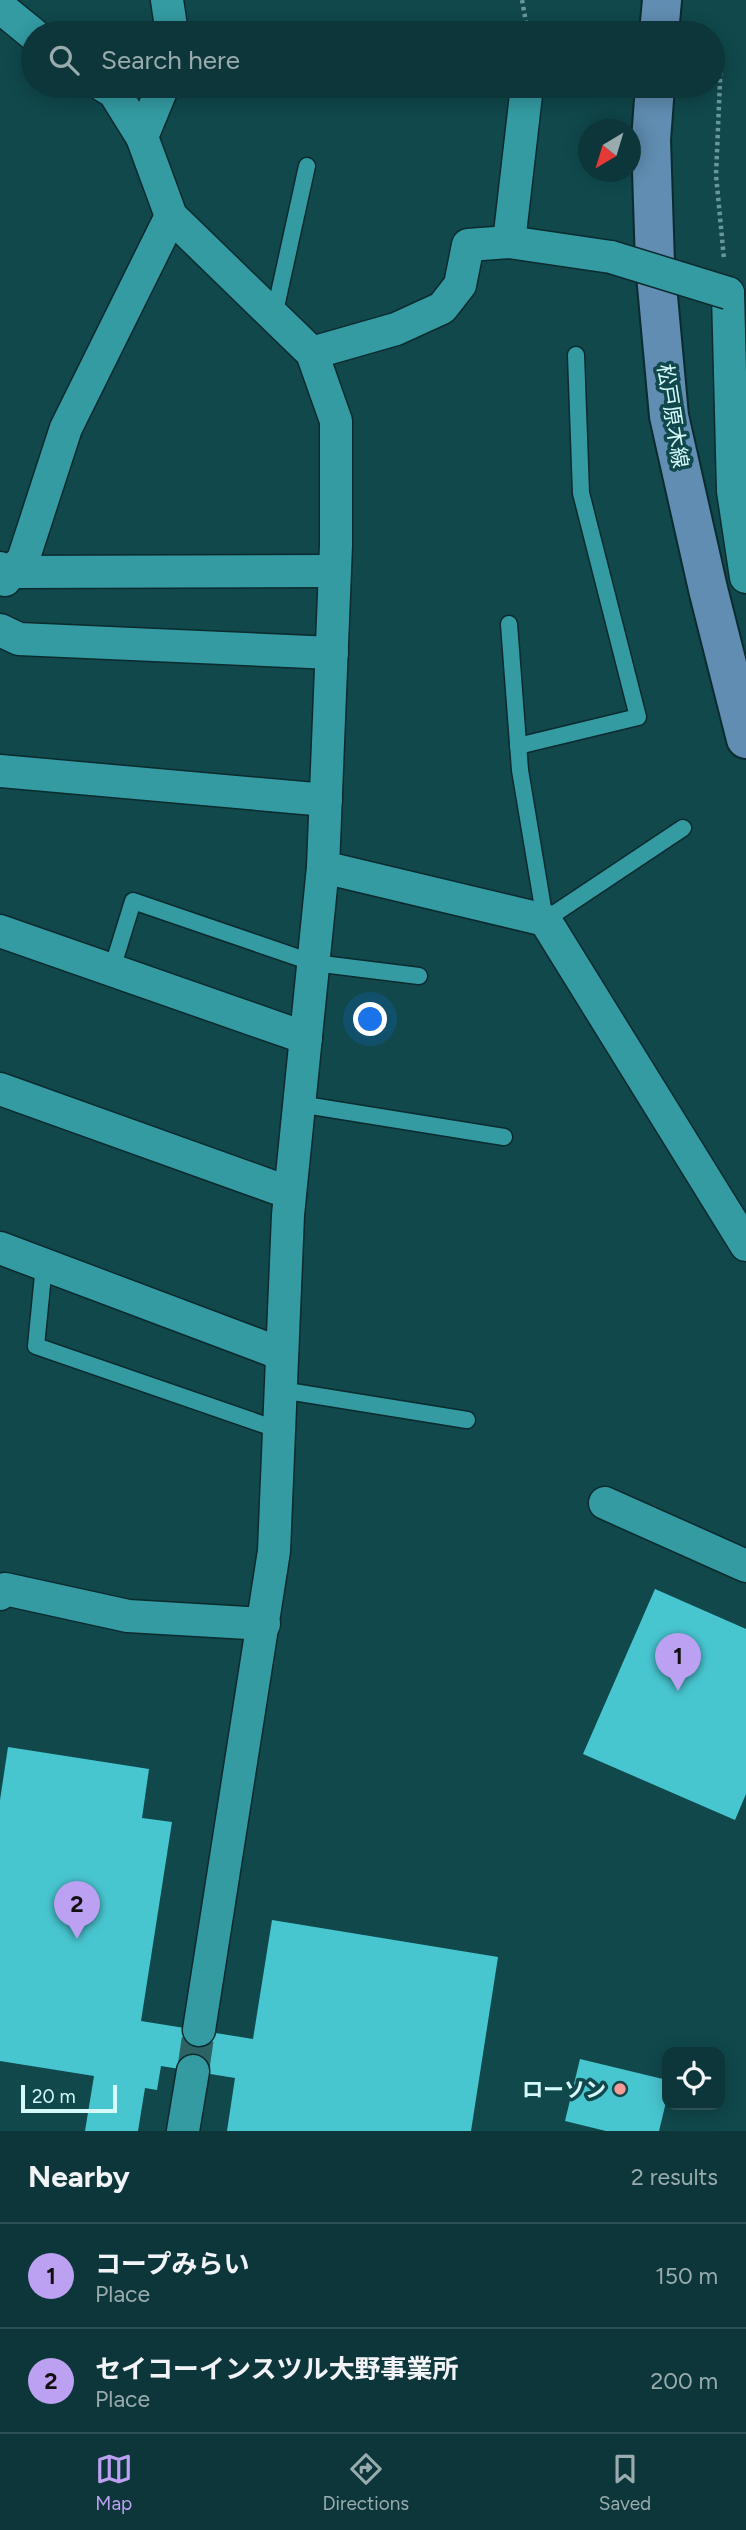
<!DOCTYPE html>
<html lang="en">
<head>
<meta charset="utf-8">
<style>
  :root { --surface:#0c3639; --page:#153e41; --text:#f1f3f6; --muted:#9aabae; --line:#2c5053; --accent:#bca0f2 }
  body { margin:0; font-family:Figtree,"Noto Sans JP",sans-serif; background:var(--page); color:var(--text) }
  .controls { position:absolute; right:21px; bottom:21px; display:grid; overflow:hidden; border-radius:14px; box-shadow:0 4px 18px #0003 }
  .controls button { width:63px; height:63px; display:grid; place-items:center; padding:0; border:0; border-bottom:2px solid var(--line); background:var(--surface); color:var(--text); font:35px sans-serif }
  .compass { position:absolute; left:578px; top:119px; width:63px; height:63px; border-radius:50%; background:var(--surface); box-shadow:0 4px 18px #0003; rotate:218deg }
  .scale { position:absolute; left:21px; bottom:18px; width:96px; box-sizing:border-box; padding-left:7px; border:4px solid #d6fafc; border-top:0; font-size:19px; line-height:24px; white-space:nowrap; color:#d6fafc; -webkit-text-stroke:5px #10484c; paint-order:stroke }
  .you { position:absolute; left:371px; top:1020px; width:24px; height:24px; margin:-18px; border:5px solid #fff; border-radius:50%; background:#1a73e8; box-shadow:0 0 0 10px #1a73e833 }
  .badge { display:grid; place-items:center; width:46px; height:46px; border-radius:50%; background:var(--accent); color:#111; font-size:23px; font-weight:700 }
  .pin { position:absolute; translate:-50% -58px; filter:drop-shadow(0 2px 4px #0008) }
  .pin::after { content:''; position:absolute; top:37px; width:24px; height:21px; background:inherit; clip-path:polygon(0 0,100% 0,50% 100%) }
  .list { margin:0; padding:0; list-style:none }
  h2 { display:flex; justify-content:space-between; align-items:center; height:91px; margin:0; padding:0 28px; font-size:30px }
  h2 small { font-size:23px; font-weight:400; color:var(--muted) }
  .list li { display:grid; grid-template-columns:46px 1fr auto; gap:21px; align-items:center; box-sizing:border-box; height:105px; padding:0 28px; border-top:2px solid var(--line) }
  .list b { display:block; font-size:26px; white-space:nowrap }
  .list p { margin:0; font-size:23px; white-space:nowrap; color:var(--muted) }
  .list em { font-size:23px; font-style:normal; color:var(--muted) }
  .icon { flex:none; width:38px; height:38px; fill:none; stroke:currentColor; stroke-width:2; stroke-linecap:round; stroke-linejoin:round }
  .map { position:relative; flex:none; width:746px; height:2131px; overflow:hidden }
  .search { position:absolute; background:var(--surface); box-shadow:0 4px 18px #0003; left:21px; right:21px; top:21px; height:77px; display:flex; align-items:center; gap:18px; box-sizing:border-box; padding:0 24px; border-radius:38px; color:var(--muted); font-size:26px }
  .sheet { height:301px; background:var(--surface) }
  nav { display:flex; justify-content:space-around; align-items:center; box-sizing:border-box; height:98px; border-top:2px solid var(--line); background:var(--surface); font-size:19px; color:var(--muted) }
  nav a { display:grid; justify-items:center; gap:4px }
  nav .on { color:var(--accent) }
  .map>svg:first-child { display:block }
  .building { fill:#48c6d0 }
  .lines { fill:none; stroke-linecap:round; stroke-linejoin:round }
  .minor-tunnel { stroke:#2e6366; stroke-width:32; stroke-dasharray:32 16; stroke-linecap:butt }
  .service-casing { stroke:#0b2b2e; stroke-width:19 }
  .minor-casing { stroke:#0b2b2e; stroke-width:35 }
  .secondary-casing { stroke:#0b2b2e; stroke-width:42 }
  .path { stroke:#68979a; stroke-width:4.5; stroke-dasharray:3.5 3.5; stroke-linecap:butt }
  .service { stroke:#349ba3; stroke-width:16 }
  .minor { stroke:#349ba3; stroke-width:32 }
  .secondary { stroke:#608db1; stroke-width:38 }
  .minor-bridge-casing { stroke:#0b2b2e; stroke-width:35; stroke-linecap:butt }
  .minor-bridge { stroke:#349ba3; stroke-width:32 }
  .poi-dot { fill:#f59b98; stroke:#10484c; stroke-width:2.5 }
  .labels { text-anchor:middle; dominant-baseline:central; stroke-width:7; stroke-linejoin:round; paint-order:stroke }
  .street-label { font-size:21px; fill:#d6fafc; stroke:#10484c }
  .poi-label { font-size:21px; font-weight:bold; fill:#d6fafc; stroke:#10484c; text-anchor:end }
</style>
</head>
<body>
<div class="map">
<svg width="746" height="2131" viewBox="0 0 746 2131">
  <rect width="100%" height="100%" fill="#10484c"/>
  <g class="building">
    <polygon points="655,1589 746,1629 746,1794 735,1820 583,1754"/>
    <polygon points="8,1747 149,1769 142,1818 172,1822 141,2021 253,2039 272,1920 498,1957 471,2131 227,2131 235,2078 161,2066 157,2090 145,2088 138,2131 85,2131 94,2076 0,2061 0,1800"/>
    <polygon points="580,2059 667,2080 667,2098 659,2131 606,2131 565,2121"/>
  </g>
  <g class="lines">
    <polyline class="minor-tunnel" points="193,2071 199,2030"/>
    <g class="service-casing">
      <g id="service">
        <polyline points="274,316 307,166"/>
        <polyline points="509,624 520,770 545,920 683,828"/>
        <polyline points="518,746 638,717 581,493 576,355"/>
        <polyline points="112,969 133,901 314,963 419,976"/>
        <polyline points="299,1104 504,1137"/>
        <polyline points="44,1265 36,1346 279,1430"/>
        <polyline points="281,1390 467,1420"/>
      </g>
    </g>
    <g class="minor-casing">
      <g id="minor">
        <polyline points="167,0 172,33"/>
        <polyline points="0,7 33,34"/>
        <polyline points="104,86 114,92 142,137 171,216 312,353 336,421 336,545 323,867 288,1215 274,1551 199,2030"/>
        <polyline points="142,137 163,86"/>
        <polyline points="509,242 527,86"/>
        <polyline points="728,293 733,491 746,577"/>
        <polyline points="312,353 396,329 442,308 460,285 468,245 509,242 611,257"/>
        <polyline points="0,568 11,572 23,560 66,428 171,216"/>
        <polyline points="5,580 11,572 334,571"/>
        <polyline points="0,630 19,639 332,653"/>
        <polyline points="0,771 326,800"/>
        <polyline points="323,867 545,920 746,1245"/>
        <polyline points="0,931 306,1038"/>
        <polyline points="0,1089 290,1193"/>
        <polyline points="0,1248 282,1354"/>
        <polyline points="605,1503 746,1566"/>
        <polyline points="0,1594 5,1589 128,1616 264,1624"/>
        <polyline points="183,2131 193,2071"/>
      </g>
    </g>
    <g class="secondary-casing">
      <g id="secondary">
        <polyline points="659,33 662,0"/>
        <polyline points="655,86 651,140 655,264 669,416 708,589 746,739"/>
      </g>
    </g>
    <g class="path">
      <polyline points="522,0 528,33"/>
      <polyline points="721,58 716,175 724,259"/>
    </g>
    <use href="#service" class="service"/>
    <use href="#minor" class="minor"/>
    <use href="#secondary" class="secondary"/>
    <g class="minor-bridge-casing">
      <polyline id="minor-bridge" points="611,257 728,293"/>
    </g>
    <use href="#minor-bridge" class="minor-bridge"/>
  </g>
  <circle class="poi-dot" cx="620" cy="2089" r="7"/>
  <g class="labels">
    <g class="street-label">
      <text transform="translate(673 416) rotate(81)">松戸原木線</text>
    </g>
    <g class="poi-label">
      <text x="606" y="2089">ローソン</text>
    </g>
  </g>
</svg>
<div class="controls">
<button><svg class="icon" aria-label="locate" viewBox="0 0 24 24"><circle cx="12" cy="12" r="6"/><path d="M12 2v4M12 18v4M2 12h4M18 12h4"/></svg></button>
</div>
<svg class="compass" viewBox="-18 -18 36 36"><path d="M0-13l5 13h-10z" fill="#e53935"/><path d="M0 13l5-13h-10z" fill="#9aabae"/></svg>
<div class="scale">20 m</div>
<div class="you"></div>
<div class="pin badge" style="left:678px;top:1691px">1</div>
<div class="pin badge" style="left:77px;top:1939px">2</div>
<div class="search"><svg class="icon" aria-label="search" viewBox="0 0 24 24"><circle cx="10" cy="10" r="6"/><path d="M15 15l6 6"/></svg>Search here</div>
</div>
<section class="sheet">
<h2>Nearby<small>2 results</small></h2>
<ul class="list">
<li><span class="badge">1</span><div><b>コープみらい</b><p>Place</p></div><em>150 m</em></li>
<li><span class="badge">2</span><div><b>セイコーインスツル大野事業所</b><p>Place</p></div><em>200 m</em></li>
</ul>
</section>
<nav>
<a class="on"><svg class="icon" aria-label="map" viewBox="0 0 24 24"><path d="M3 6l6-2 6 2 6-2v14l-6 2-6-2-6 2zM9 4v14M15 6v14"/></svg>Map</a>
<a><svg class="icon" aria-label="directions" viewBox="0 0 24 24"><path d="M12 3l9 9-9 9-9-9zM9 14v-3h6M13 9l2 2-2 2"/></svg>Directions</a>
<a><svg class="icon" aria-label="saved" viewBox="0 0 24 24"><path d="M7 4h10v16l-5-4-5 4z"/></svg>Saved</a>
</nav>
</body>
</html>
